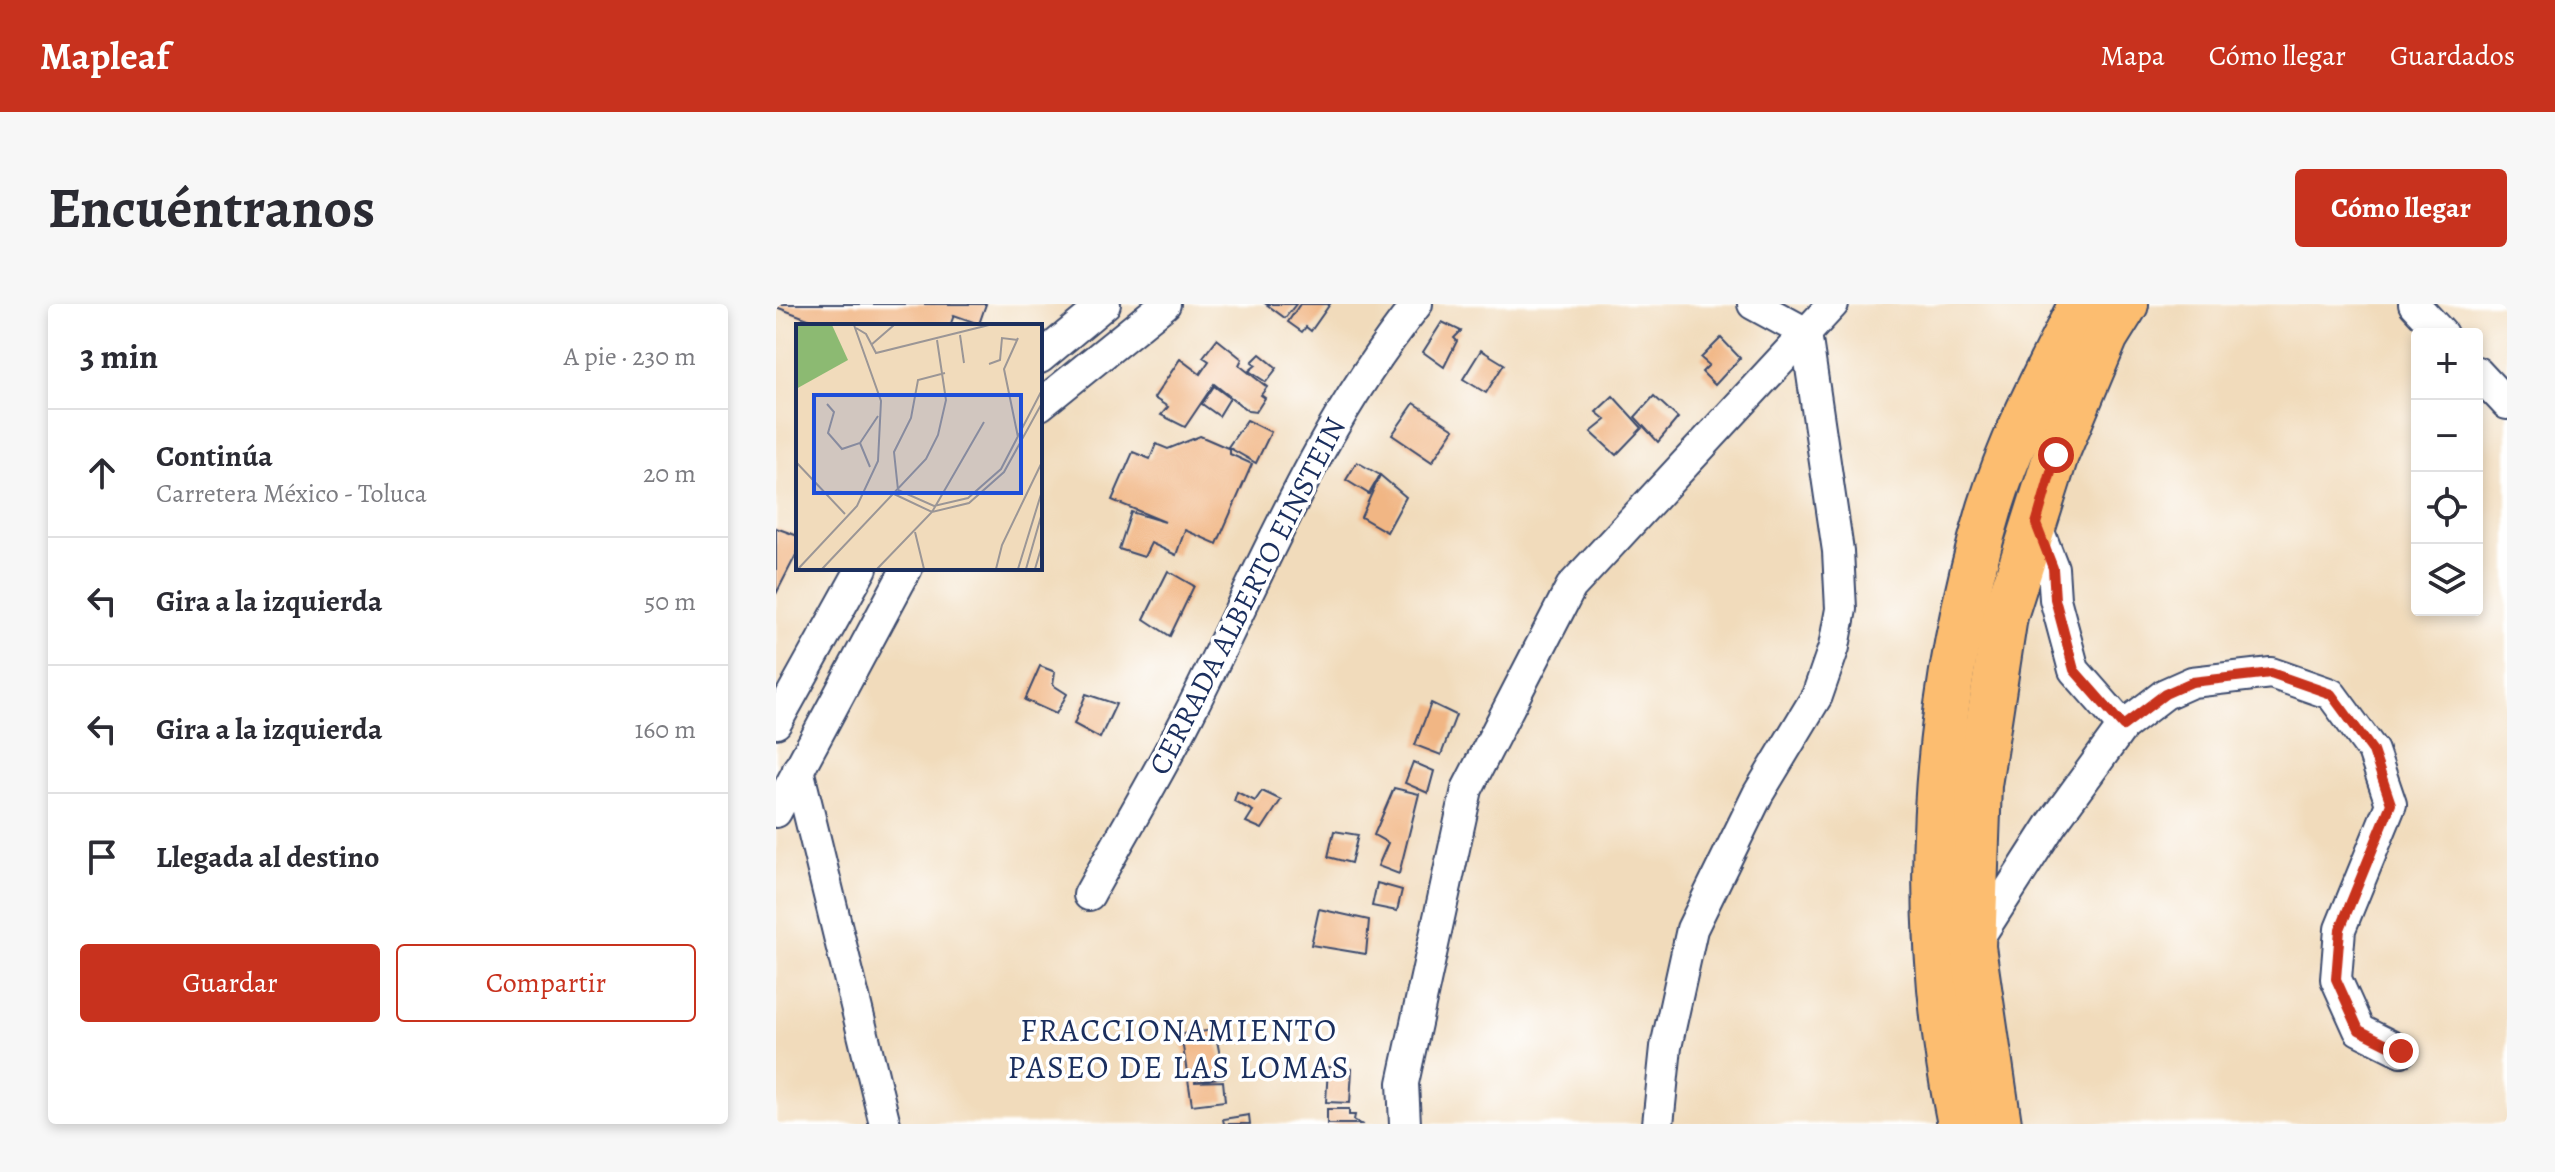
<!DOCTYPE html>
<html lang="es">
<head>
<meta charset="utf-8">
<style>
  :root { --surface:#fff; --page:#f7f7f7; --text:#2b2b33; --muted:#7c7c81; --line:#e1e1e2; --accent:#c8321e }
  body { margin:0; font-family:Alegreya,serif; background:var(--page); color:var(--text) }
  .controls { position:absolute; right:24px; top:24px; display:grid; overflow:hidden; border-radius:8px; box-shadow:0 4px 12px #0003 }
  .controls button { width:72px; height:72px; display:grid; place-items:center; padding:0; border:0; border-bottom:2px solid var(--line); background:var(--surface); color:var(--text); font:40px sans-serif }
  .stop { position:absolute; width:24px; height:24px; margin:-18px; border:6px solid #c8321e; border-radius:50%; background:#fff }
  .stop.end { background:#c8321e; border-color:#fff; box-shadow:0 2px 8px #0008 }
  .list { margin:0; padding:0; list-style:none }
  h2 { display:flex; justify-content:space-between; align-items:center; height:104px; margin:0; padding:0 32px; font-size:34px }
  h2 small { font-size:26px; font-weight:400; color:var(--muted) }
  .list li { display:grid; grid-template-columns:52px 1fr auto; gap:24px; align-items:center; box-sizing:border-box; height:128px; padding:0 32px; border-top:2px solid var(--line) }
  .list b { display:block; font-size:30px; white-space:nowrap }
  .list p { margin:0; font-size:26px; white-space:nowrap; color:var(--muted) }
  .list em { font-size:26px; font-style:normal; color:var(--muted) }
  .actions { display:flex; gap:16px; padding:24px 32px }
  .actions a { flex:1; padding:18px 0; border:2px solid var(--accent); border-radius:8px; text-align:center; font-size:28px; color:var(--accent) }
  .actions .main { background:var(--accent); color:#fff }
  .icon { flex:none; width:44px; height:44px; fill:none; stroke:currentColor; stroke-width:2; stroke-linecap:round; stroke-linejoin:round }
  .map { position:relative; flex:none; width:1731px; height:820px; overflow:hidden; border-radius:8px }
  header { display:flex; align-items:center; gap:48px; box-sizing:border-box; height:112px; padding:0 40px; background:var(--accent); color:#fff }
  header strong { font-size:38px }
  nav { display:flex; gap:44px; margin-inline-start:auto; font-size:28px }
  .intro { display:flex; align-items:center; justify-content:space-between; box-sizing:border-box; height:192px; padding:0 48px }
  h1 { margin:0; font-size:56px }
  .button { padding:20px 36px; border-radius:8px; background:var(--accent); color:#fff; font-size:28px; font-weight:700 }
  main { display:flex; gap:48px; padding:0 48px }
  aside { flex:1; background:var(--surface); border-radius:8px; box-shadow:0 4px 12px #0003 }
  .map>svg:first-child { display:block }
  .building { fill:#f1b684 }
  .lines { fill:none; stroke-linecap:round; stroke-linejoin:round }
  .minor-casing { stroke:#3b496c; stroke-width:34 }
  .primary-casing { stroke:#3b496c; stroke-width:48 }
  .minor { stroke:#fff; stroke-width:30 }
  .primary { stroke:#fcbd6f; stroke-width:44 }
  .route { stroke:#c8321e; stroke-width:10 }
  .labels { text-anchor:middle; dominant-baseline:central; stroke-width:7; stroke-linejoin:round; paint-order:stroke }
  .street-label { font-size:30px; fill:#1b2f5e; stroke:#fff }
  .neighbourhood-label { font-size:32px; letter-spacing:2px; fill:#1b2f5e; stroke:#fff }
  .inset-road { fill:none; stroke:#9b9696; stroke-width:2 }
  .view { fill:#1d4ed8; fill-opacity:0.15; stroke:#1d4ed8; stroke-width:4 }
  .inset-edge { fill:none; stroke:#1b2f5e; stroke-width:4 }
</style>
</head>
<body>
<header>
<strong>Mapleaf</strong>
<nav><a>Mapa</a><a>Cómo llegar</a><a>Guardados</a></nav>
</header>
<div class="intro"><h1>Encuéntranos</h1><a class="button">Cómo llegar</a></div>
<main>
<aside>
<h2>3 min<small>A pie · 230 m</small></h2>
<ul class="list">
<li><svg class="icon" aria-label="ahead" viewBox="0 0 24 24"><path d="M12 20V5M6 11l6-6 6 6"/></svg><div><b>Continúa</b><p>Carretera México - Toluca</p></div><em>20 m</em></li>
<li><svg class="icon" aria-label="left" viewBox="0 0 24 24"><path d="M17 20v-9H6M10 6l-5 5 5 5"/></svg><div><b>Gira a la izquierda</b></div><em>50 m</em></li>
<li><svg class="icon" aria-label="left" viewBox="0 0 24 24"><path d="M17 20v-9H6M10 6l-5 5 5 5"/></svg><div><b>Gira a la izquierda</b></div><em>160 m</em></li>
<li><svg class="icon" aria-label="arrive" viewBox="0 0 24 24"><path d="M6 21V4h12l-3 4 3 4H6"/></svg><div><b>Llegada al destino</b></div></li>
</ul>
<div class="actions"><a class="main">Guardar</a><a>Compartir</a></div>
</aside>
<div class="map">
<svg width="1731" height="820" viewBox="0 0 1731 820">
  <rect width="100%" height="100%" fill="#fff"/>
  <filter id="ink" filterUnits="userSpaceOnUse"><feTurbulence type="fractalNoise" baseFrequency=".0125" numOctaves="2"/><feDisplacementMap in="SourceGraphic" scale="16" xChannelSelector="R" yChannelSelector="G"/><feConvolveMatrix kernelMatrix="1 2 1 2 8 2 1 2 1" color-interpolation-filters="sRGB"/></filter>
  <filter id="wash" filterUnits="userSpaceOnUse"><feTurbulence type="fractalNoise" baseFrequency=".006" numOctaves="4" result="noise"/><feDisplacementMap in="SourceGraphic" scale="32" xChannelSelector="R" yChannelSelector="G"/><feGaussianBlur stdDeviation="1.8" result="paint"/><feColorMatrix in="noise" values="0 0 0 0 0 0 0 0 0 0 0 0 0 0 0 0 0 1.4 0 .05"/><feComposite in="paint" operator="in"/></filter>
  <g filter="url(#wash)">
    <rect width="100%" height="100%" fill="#f1dbbb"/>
    <g id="blocks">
      <g class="building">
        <polygon points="0,0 210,0 203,20 178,11 174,22 51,22 0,3"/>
        <polygon points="490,0 520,0 509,14"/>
        <polygon points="524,0 554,0 535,27 530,23 526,28 512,18"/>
        <polygon points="666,18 685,27 678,34 681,37 668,63 647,48"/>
        <polygon points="945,34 964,54 939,81 926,68 933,61 925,54"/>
        <polygon points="441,35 466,55 463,61 491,83 485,91 489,94 480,108 472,107 438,80 409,123 385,111 392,103 378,94 404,55 424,70 433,57 427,53"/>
        <polygon points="705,46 728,60 710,89 687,75"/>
        <polygon points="484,50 501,64 490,78 473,67 480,61 476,58"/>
        <polygon points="438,82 454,94 443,112 426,100"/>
        <polygon points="837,92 866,124 840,151 815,128 830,116 820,108"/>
        <polygon points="878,92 902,114 882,138 859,113"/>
        <polygon points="638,99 678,125 656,158 616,131"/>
        <polygon points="471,116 495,128 480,159 452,143"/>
        <polygon points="424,132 454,145 454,150 476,160 441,240 409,226 400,251 375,239 368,253 343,245 355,208 389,218 336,196 357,148 374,155 380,140 392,145"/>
        <polygon points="581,158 604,171 593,190 570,176"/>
        <polygon points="604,171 630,193 611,228 585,213"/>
        <polygon points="0,224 22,232 22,247 0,290"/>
        <polygon points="392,267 418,282 394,332 368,315"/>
        <polygon points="264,362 279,368 277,381 291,390 280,410 249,396"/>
        <polygon points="310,390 340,400 324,434 298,420"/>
        <polygon points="655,399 680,411 665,451 639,441"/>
        <polygon points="637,458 658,467 652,489 629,479"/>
        <polygon points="618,484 643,490 623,570 602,562 612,539 598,531"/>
        <polygon points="486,487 505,496 486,525 470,518 477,507 458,497 461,488 479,497"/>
        <polygon points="558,527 582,531 575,559 552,553"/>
        <polygon points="601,579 626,586 621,607 596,602"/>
        <polygon points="543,605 593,616 590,650 535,641"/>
        <polygon points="439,726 448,773 418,778 447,777 449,797 416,801 405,730"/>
        <polygon points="552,763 576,765 574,799 550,798"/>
        <polygon points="551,805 573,805 573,811 579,811 578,816 585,820 551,820"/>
        <polygon points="473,811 474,820 448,820 447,815"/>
      </g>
    </g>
  </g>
  <g filter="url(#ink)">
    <use href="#blocks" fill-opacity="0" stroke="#3b496c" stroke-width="2"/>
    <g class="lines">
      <g class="minor-casing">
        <g id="minor">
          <polyline points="977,0 1030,29"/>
          <polyline points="1638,0 1666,30"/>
          <polyline points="264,54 329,0"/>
          <polyline points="1701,68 1731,100"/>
          <polyline points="264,101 389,0"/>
          <polyline points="1260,220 1277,264 1279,295 1298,366 1347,422"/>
          <polyline points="0,419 86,264"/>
          <polyline points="22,465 109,820"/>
          <polyline points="0,508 131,264"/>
          <path d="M313 591C346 531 382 471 413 410 486 266 539 128 641 0"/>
          <polyline points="1198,641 1275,521 1347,422 1389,390 1416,378 1495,369 1555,390 1597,447 1615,500 1564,625 1560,675 1583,726 1625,747"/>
          <polyline points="629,820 627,779 691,485 795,283 1057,0"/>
          <polyline points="882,820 890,743 916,625 982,490 1041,392 1058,343 1065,305 1062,247 1030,29"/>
        </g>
      </g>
      <g class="primary-casing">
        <g id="primary">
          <path d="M1184 820C1142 616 1154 404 1214 204 1236 133 1272 66 1305 0"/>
          <polyline points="1223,820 1197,643 1203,481 1229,312 1280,151 1330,32 1350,0"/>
        </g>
      </g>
      <use href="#minor" class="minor"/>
      <use href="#primary" class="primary"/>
    </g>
  </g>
  <g class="lines" filter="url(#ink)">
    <polyline class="route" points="1280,151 1260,220 1277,264 1279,295 1298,366 1347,422 1389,390 1416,378 1495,369 1555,390 1597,447 1615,500 1564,625 1560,675 1583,726 1625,747"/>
  </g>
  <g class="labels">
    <g class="street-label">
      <text transform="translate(471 292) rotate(-63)">CERRADA ALBERTO EINSTEIN</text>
    </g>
    <g class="neighbourhood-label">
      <text x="403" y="726">FRACCIONAMIENTO<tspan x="403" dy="37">PASEO DE LAS LOMAS</tspan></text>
    </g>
  </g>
  <g transform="translate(20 20)">
    <rect width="246" height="246" fill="#f1dbbb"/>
    <path d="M0 1H36L52 36 0 65Z" fill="#8cba72"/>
    <path class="inset-road" d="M60 4 70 10 80 29 193 1M164 11 168 39M222 14 208 45 222 113M75 21 98 1M193 40 204 36 206 14 222 16M31 80 38 88 32 109 46 125 64 119 82 92M64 119 74 143M0 138 49 190M102 166 138 182 172 174 205 145 246 66M102 166 98 128 115 94 122 56 149 49M98 170 136 188 173 179 208 148 246 79M119 208 128 245M2 245 61 182 82 137 85 77 58 1M26 245 130 135 142 111 150 76 141 16M81 245 136 188 188 98M200 245 206 221 246 138M222 245 246 167M230 245 246 189M239 245 246 221"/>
    <path class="view" d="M18 71H225V169H18Z"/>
    <rect width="246" height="246" class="inset-edge"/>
  </g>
</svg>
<div class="controls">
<button>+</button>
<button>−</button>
<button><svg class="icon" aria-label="locate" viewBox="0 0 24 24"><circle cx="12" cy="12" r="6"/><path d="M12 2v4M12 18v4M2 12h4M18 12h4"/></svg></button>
<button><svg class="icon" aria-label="layers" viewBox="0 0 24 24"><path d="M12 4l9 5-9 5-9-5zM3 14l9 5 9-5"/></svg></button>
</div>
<div class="stop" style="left:1280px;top:151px"></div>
<div class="stop end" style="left:1625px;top:747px"></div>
</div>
</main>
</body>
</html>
